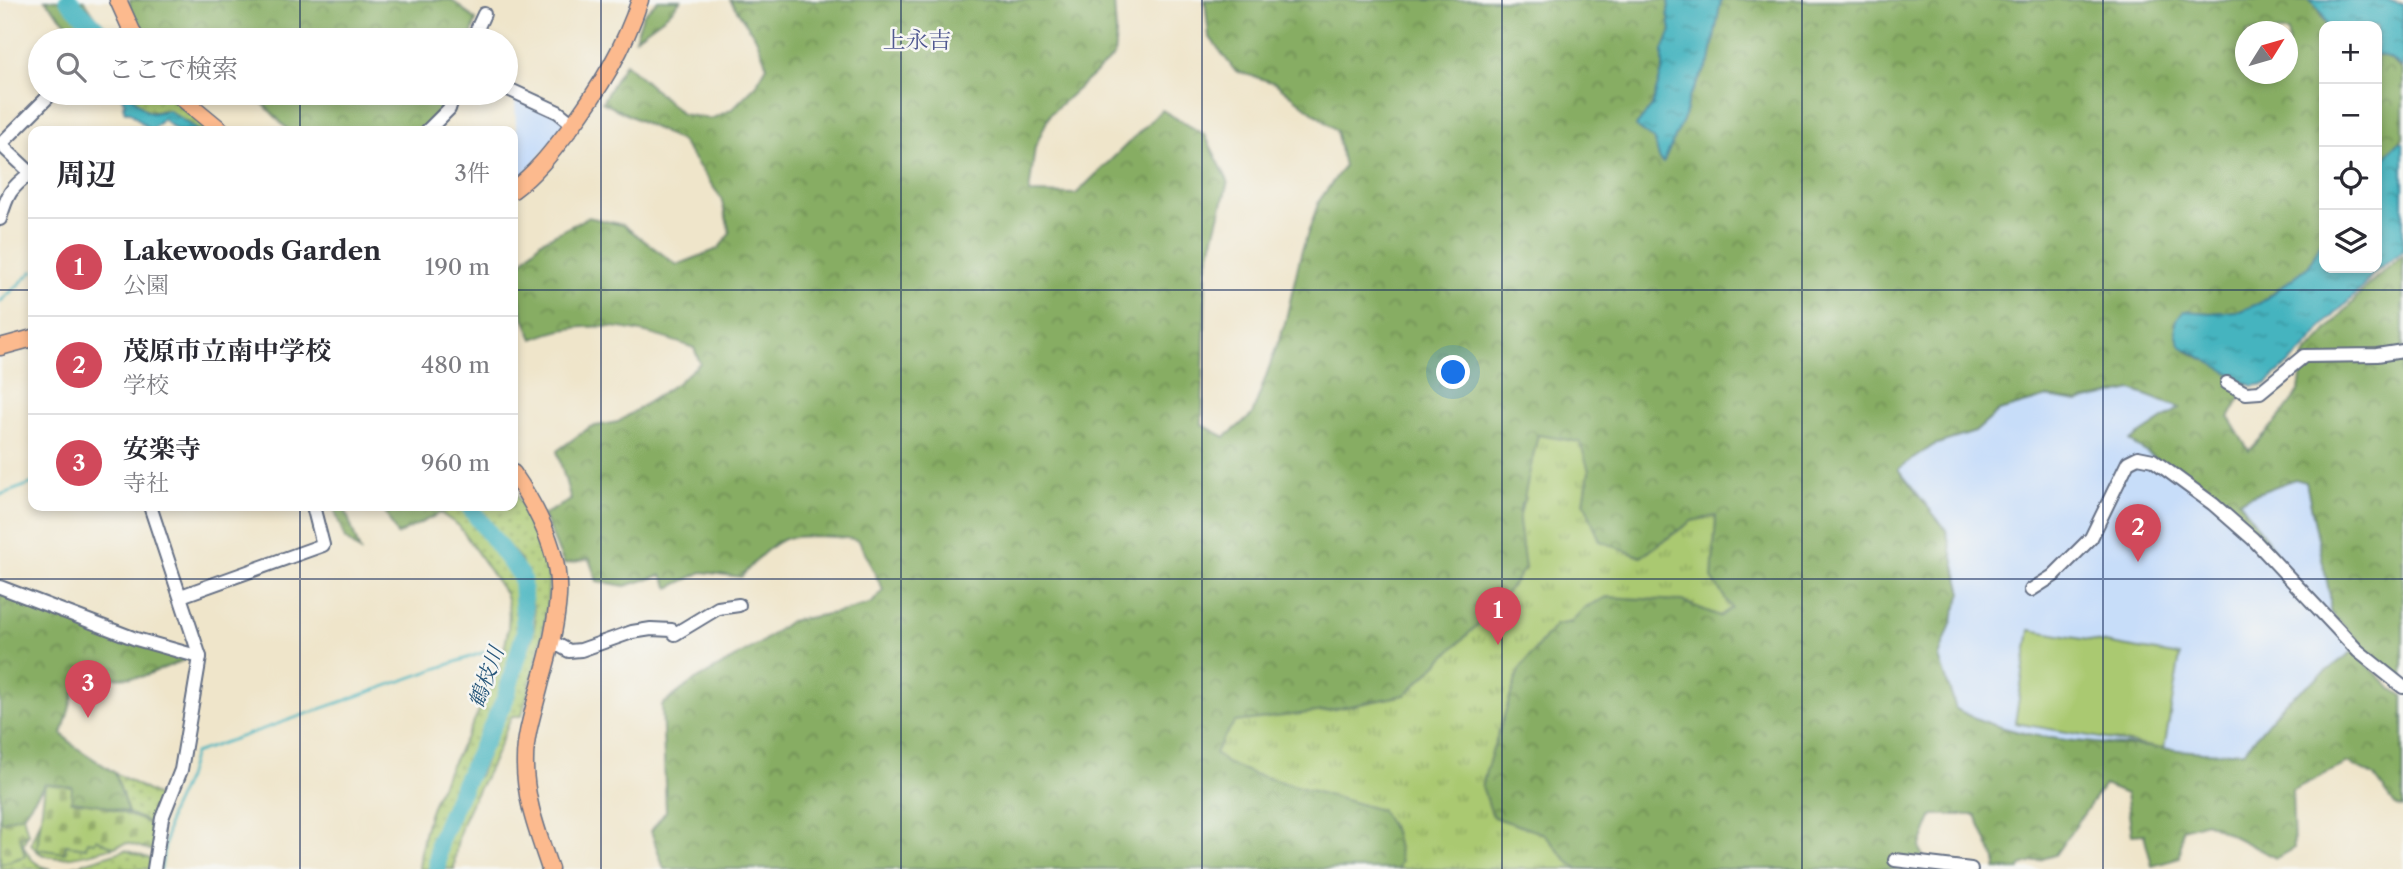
<!DOCTYPE html>
<html lang="ja">
<head>
<meta charset="utf-8">
<style>
  :root { --surface:#fff; --page:#f7f7f7; --text:#2b2b33; --muted:#7c7c81; --line:#e1e1e2; --accent:#d1495b }
  body { margin:0; font-family:"Libre Caslon Text","Noto Serif JP",serif; background:var(--page); color:var(--text) }
  .controls { position:absolute; right:21px; top:21px; display:grid; overflow:hidden; border-radius:14px; box-shadow:0 4px 10px #0003 }
  .controls button { width:63px; height:63px; display:grid; place-items:center; padding:0; border:0; border-bottom:2px solid var(--line); background:var(--surface); color:var(--text); font:35px sans-serif }
  .compass { position:absolute; left:2235px; top:21px; width:63px; height:63px; border-radius:50%; background:var(--surface); box-shadow:0 4px 10px #0003; rotate:53deg }
  .you { position:absolute; left:1454px; top:373px; width:24px; height:24px; margin:-18px; border:5px solid #fff; border-radius:50%; background:#1a73e8; box-shadow:0 0 0 10px #1a73e833 }
  .badge { display:grid; place-items:center; width:46px; height:46px; border-radius:50%; background:var(--accent); color:#fff; font-size:23px; font-weight:700 }
  .pin { position:absolute; translate:-50% -58px; filter:drop-shadow(0 2px 4px #0008) }
  .pin::after { content:''; position:absolute; top:37px; width:24px; height:21px; background:inherit; clip-path:polygon(0 0,100% 0,50% 100%) }
  .list { margin:0; padding:0; list-style:none }
  h2 { display:flex; justify-content:space-between; align-items:center; height:91px; margin:0; padding:0 28px; font-size:30px }
  h2 small { font-size:23px; font-weight:400; color:var(--muted) }
  .list li { display:grid; grid-template-columns:46px 1fr auto; gap:21px; align-items:center; box-sizing:border-box; height:98px; padding:0 28px; border-top:2px solid var(--line) }
  .list b { display:block; font-size:26px; white-space:nowrap }
  .list p { margin:0; font-size:23px; white-space:nowrap; color:var(--muted) }
  .list em { font-size:23px; font-style:normal; color:var(--muted) }
  .icon { flex:none; width:38px; height:38px; fill:none; stroke:currentColor; stroke-width:2; stroke-linecap:round; stroke-linejoin:round }
  .map { position:relative; flex:none; width:2403px; height:869px; overflow:hidden }
  .search { position:absolute; background:var(--surface); box-shadow:0 4px 10px #0003; left:28px; top:28px; width:490px; height:77px; display:flex; align-items:center; gap:18px; box-sizing:border-box; padding:0 24px; border-radius:38px; color:var(--muted); font-size:26px }
  .panel { position:absolute; background:var(--surface); box-shadow:0 4px 10px #0003; left:28px; top:126px; width:490px; height:385px; border-radius:14px }
  .map>svg:first-child { display:block }
  .built { fill:#c7ddf9 }
  .grass { fill:url(#grass-dots); stroke:#627c68; stroke-width:2 }
  .forest { fill:url(#forest-crowns); stroke:#516e60; stroke-width:2; fill-rule:evenodd }
  .cemetery { fill:url(#cemetery-stones); stroke:#627c68; stroke-width:2 }
  .park { fill:url(#park-tufts); stroke:#627c68; stroke-width:2 }
  .pitch { fill:#aac971; stroke:#627c68; stroke-width:2 }
  .water { fill:url(#water-ripples); stroke:#30728e; stroke-width:2 }
  .lines { fill:none; stroke-linecap:round; stroke-linejoin:round }
  .stream { stroke:#45b4bf; stroke-width:2.5 }
  .river { stroke:#45b4bf; stroke-width:18 }
  .minor-casing { stroke:#656f84; stroke-width:16 }
  .major-casing { stroke:#656f84; stroke-width:19 }
  .minor { stroke:#fff; stroke-width:12 }
  .major { stroke:#fcba8e; stroke-width:16 }
  .grid { fill:none; stroke:#1b2f5e; stroke-width:2; stroke-opacity:0.55 }
  .labels { text-anchor:middle; dominant-baseline:central; stroke-width:5; stroke-linejoin:round; paint-order:stroke }
  .water-label { font-size:21px; font-style:italic; fill:#28577b; stroke:#f6f6f2 }
  .quarter-label { font-size:23px; fill:#505891; stroke:#f6f6f2 }
</style>
</head>
<body>
<div class="map">
<svg width="2403" height="869" viewBox="0 0 2403 869">
  <defs>
    <pattern id="grass-dots" width="8" height="8" patternUnits="userSpaceOnUse" patternTransform="scale(1.75)"><rect width="8" height="8" fill="#aac971"/><path d="M2 2h.1M6 6h.1" fill="none" stroke="#8aa460" stroke-width="1.8" stroke-linecap="round"/></pattern>
    <pattern id="forest-crowns" width="20" height="18" patternUnits="userSpaceOnUse" patternTransform="scale(1.75)"><rect width="20" height="18" fill="#87ad63"/><path d="M2 6a3 3 0 1 1 6 0M12 15a3 3 0 1 1 6 0" fill="none" stroke="#6e8d55"/></pattern>
    <pattern id="cemetery-stones" width="16" height="16" patternUnits="userSpaceOnUse" patternTransform="scale(1.75)"><rect width="16" height="16" fill="#aac971"/><path d="M2 7V4a2 2 0 0 1 4 0v3zM10 15v-3a2 2 0 0 1 4 0v3z" fill="#8aa460"/></pattern>
    <pattern id="park-tufts" width="24" height="20" patternUnits="userSpaceOnUse" patternTransform="scale(1.75)"><rect width="24" height="20" fill="#aac971"/><path d="M3 7l-1-3M5 7V3M7 7l1-3M15 17l-1-3M17 17v-4M19 17l1-3" fill="none" stroke="#8aa460"/></pattern>
    <pattern id="water-ripples" width="26" height="14" patternUnits="userSpaceOnUse" patternTransform="scale(1.75)"><rect width="26" height="14" fill="#45b4bf"/><path d="M2 4q2-2 4 0t4 0M15 11q2-2 4 0t4 0" fill="none" stroke="#39939e"/></pattern>
  </defs>
  <rect width="100%" height="100%" fill="#f6f6f2"/>
  <filter id="ink" filterUnits="userSpaceOnUse"><feTurbulence type="fractalNoise" baseFrequency=".0143" numOctaves="2"/><feDisplacementMap in="SourceGraphic" scale="14" xChannelSelector="R" yChannelSelector="G"/><feConvolveMatrix kernelMatrix="1 2 1 2 8 2 1 2 1" color-interpolation-filters="sRGB"/></filter>
  <filter id="wash" filterUnits="userSpaceOnUse"><feTurbulence type="fractalNoise" baseFrequency=".00686" numOctaves="4" result="noise"/><feDisplacementMap in="SourceGraphic" scale="28" xChannelSelector="R" yChannelSelector="G"/><feGaussianBlur stdDeviation="1.57" result="paint"/><feColorMatrix in="noise" values="0 0 0 0 0 0 0 0 0 0 0 0 0 0 0 0 0 1.4 0 .05"/><feComposite in="paint" operator="in"/></filter>
  <g filter="url(#wash)">
    <rect width="100%" height="100%" fill="#efe5ca"/>
    <g class="built">
      <polygon points="515,97 553,112 567,123 518,181"/>
      <polygon points="2132,390 2181,408 2131,441 2239,500 2295,479 2306,482 2330,596 2330,612 2353,651 2284,703 2245,751 2215,754 2072,743 1981,722 1956,709 1939,657 1962,593 1898,469 1934,445 1975,432 1999,411 2048,397 2078,402"/>
    </g>
    <g class="grass">
      <path d="M129 93H170L212 131H199L186 121 184 122 162 110C145 116 139 105 129 93Z"/>
      <path d="M513 490C527 510 546 549 548 574 551 618 532 673 522 716H512C504 733 498 751 490 767 470 807 457 822 454 869H440L449 823 468 781 479 776 532 639 535 622 534 611 521 560 473 506H513Z"/>
      <path d="M454 506H463C482 528 504 552 518 578 550 637 459 767 442 827 438 840 436 855 436 869H419C421 846 425 823 434 801 455 748 526 650 505 593L459 526 440 513Z"/>
      <polygon points="115,773 163,799 155,825 128,813"/>
      <path d="M40 819 37 849 65 852V845L95 838 114 847C89 854 43 869 31 843Z"/>
      <path d="M28 834 23 844C29 859 35 865 51 869H0V864L25 856 20 836Z"/>
      <polygon points="125,850 151,859 150,869 65,869"/>
    </g>
    <g class="forest">
      <polygon points="45,0 84,0 105,30 85,17 83,20 99,38 99,40 82,40"/>
      <polygon points="130,0 452,0 476,20 470,40 142,40 129,10"/>
      <polygon points="658,0 681,0 668,14 635,38 643,15"/>
      <path d="M730 0H1114L1116 34 1114 56 1050 114 1035 147 1029 193 1076 194 1162 110 1205 135 1228 181 1206 269 1202 425 1225 437 1252 415 1285 323 1301 253 1319 201 1344 166 1336 130 1275 83 1235 71 1209 36 1205 0H1670L1668 11 1671 31 1663 51V68L1652 106 1636 126C1641 132 1649 133 1654 140 1658 147 1657 155 1661 162H1664L1673 138 1683 120 1689 97 1710 61 1721 0H2311L2327 26H2324V235L2309 266 2257 305 2240 311 2210 313 2184 311 2187 351 2222 368 2248 384 2229 418 2249 451 2275 423 2299 391 2304 356 2369 284 2403 255V683L2393 676 2330 612V596L2306 482 2295 479 2239 500 2287 569 2228 509 2130 441 2180 408 2132 390 2078 402 2048 397 1999 411 1975 432 1934 445 1898 469 1946 530 1962 593 1939 657 1956 709C2014 740 2083 742 2148 747 2182 750 2211 755 2244 751L2284 703 2353 651 2390 687 2403 696V808L2396 806 2374 776 2348 763 2292 790 2294 848 2276 858 2206 822 2182 829 2180 858 2152 866 2144 834 2132 835 2126 794 2104 785 2055 855 2021 866 2020 869H1996L1997 865 1976 815H1933L1920 848 1927 869H1579L1569 863 1544 834 1493 817 1482 787 1486 770 1519 670 1555 625 1571 622 1585 607 1607 597 1682 601 1720 616 1731 608 1712 578 1716 517 1692 521 1641 557 1599 541 1584 502 1589 471 1521 504 1519 520 1525 568 1496 607 1405 695 1326 711 1236 722 1254 774 1381 810 1394 831 1401 862 1397 869H664L651 831 666 811 662 705 692 682 759 644 790 621 845 611 872 603 883 590 859 541C846 536 794 534 782 540 766 548 753 564 741 577L702 572 669 588 662 575 625 586 597 581 589 559 564 564 543 515 571 500 557 451 590 427 618 422 677 383 700 363 694 348C639 328 589 316 533 339L523 316 515 270 540 242 588 217 623 225 677 265 718 249 730 233 721 198 681 141 602 102 625 63 682 114 711 119 731 110 756 85 767 66 756 38ZM2246 32H2288V74H2246Z"/>
      <polygon points="2377,54 2388,58 2403,70 2403,138 2389,153 2377,182"/>
      <polygon points="253,93 451,93 447,107 425,131 289,131"/>
      <polygon points="333,506 344,506 360,551 345,539"/>
      <polygon points="382,506 454,506 397,535"/>
      <polygon points="0,590 187,657 185,660 141,677 78,679 62,734 74,746 115,773 128,813 101,805 70,801 45,784 23,815 0,822"/>
    </g>
    <g class="cemetery">
      <polygon points="45,784 72,787 71,801 101,805 155,825 153,851 127,843 114,847 96,839 95,842 87,841 86,848 66,845 65,853 37,849"/>
      <polygon points="23,815 28,834 20,837 25,856 0,864 0,822"/>
    </g>
    <polygon class="park" points="1538,435 1580,442 1589,471 1584,502 1600,541 1641,557 1692,521 1716,516 1712,578 1731,608 1720,616 1682,601 1607,597 1585,607 1571,622 1555,625 1519,670 1486,770 1482,787 1493,817 1544,834 1569,863 1579,869 1397,869 1401,862 1394,831 1381,810 1254,774 1226,763 1215,753 1222,740 1235,722 1326,711 1405,695 1496,607 1525,568 1519,520"/>
    <polygon class="pitch" points="2030,630 2180,656 2164,749 2015,723"/>
    <g class="water">
      <path d="M1670 0H1721L1710 61 1689 97 1683 120 1663 163C1656 157 1659 149 1654 141 1649 133 1640 132 1636 126L1652 106 1663 68V51L1671 31 1668 11Z"/>
      <polygon points="2310,0 2386,0 2403,4 2403,67 2388,58 2377,54 2377,26 2327,26 2322,14"/>
      <polygon points="120,93 129,93 146,111 152,113 168,110 199,131 177,131 163,119 151,131 130,112 125,112 123,105 125,104"/>
      <path d="M2398 143H2403V251L2373 274 2360 290 2323 326 2305 349 2266 384 2253 386 2181 346C2175 334 2172 319 2184 311L2210 313 2240 311 2260 303 2309 266 2324 235V268H2377C2377 231 2367 168 2398 143Z"/>
    </g>
    <g class="lines">
      <g class="stream">
        <polyline points="0,302 33,271"/>
        <polyline points="0,495 33,483"/>
        <polyline points="161,869 170,814 187,778 194,753 493,649"/>
      </g>
      <g class="river">
        <polyline points="68,0 108,40"/>
        <polyline points="437,869 439,842 456,801 505,699 525,632 522,578 469,506"/>
      </g>
    </g>
  </g>
  <g filter="url(#ink)">
    <g class="lines">
      <g class="minor-casing">
        <g id="minor">
          <polyline points="472,40 484,14"/>
          <polyline points="506,88 558,112 573,124"/>
          <polyline points="427,131 449,109 454,93"/>
          <polyline points="0,144 33,175"/>
          <polyline points="0,145 52,93"/>
          <path d="M0 219C7 195 10 188 31 173"/>
          <polyline points="2227,383 2246,393 2260,392 2304,356 2377,355 2403,351"/>
          <polyline points="150,506 200,657 181,770 162,818 154,869"/>
          <polyline points="0,587 136,639 200,657"/>
          <polyline points="2031,590 2053,576 2091,538 2128,462 2138,457 2153,460 2213,504 2253,539 2358,651 2403,687"/>
          <polyline points="181,596 323,545 313,506"/>
          <polyline points="551,641 569,651 581,650 632,632 651,629 672,630 675,634 718,608 739,605"/>
          <polyline points="1895,860 1971,869"/>
        </g>
      </g>
      <g class="major-casing">
        <g id="major">
          <polyline points="118,0 136,40"/>
          <polyline points="176,93 222,131"/>
          <path d="M513 190C535 174 551 153 568 131 599 90 624 49 640 0"/>
          <polyline points="0,347 33,338"/>
          <path d="M513 473C537 508 561 553 558 597 556 625 549 654 541 681 535 707 525 733 525 760 524 798 538 833 550 869"/>
        </g>
      </g>
      <use href="#minor" class="minor"/>
      <use href="#major" class="major"/>
    </g>
  </g>
  <path class="grid" d="M300 0V40M601 0V869M901 0V869M1202 0V869M1502 0V869M1802 0V869M2103 0V869M300 93V131M0 290H33M513 290H2403M300 506V869M0 579H2403"/>
  <g class="labels">
    <g class="water-label">
      <text transform="translate(486 677) rotate(-70)">鶴枝川</text>
    </g>
    <g class="quarter-label">
      <text x="917" y="40">上永吉</text>
    </g>
  </g>
</svg>
<div class="controls">
<button>+</button>
<button>−</button>
<button><svg class="icon" aria-label="locate" viewBox="0 0 24 24"><circle cx="12" cy="12" r="6"/><path d="M12 2v4M12 18v4M2 12h4M18 12h4"/></svg></button>
<button><svg class="icon" aria-label="layers" viewBox="0 0 24 24"><path d="M12 4l9 5-9 5-9-5zM3 14l9 5 9-5"/></svg></button>
</div>
<svg class="compass" viewBox="-18 -18 36 36"><path d="M0-13l5 13h-10z" fill="#e53935"/><path d="M0 13l5-13h-10z" fill="#7c7c81"/></svg>
<div class="you"></div>
<div class="pin badge" style="left:1498px;top:645px">1</div>
<div class="pin badge" style="left:2138px;top:562px">2</div>
<div class="pin badge" style="left:88px;top:718px">3</div>
<div class="search"><svg class="icon" aria-label="search" viewBox="0 0 24 24"><circle cx="10" cy="10" r="6"/><path d="M15 15l6 6"/></svg>ここで検索</div>
<section class="panel">
<h2>周辺<small>3件</small></h2>
<ul class="list">
<li><span class="badge">1</span><div><b>Lakewoods Garden</b><p>公園</p></div><em>190 m</em></li>
<li><span class="badge">2</span><div><b>茂原市立南中学校</b><p>学校</p></div><em>480 m</em></li>
<li><span class="badge">3</span><div><b>安楽寺</b><p>寺社</p></div><em>960 m</em></li>
</ul>
</section>
</div>
</body>
</html>
